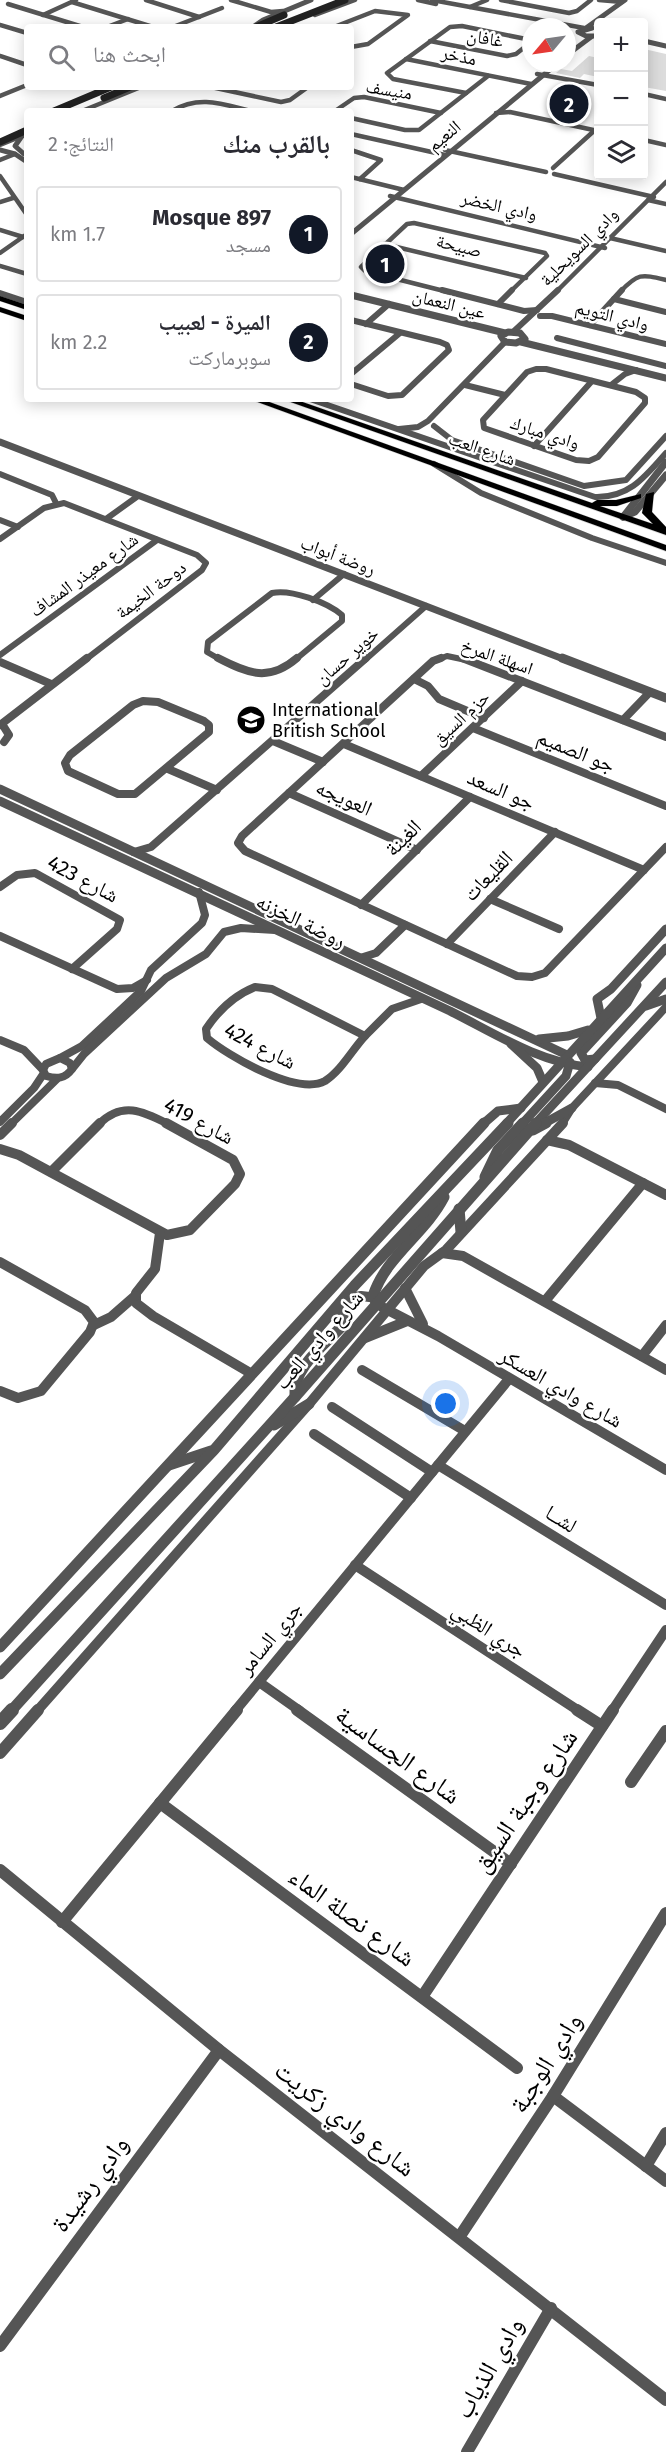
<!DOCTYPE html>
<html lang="ar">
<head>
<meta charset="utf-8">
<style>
  :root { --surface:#fff; --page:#f2f2f3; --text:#2b2b33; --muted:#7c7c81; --line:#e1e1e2; --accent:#111827 }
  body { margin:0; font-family:"Fira Sans","Noto Naskh Arabic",sans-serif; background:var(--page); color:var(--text); direction:rtl }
  .controls { position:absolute; right:18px; top:18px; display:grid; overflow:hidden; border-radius:6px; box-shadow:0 3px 15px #0003 }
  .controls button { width:54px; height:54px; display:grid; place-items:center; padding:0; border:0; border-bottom:2px solid var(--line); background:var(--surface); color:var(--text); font:30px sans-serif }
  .compass { position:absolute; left:522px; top:18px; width:54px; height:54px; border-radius:50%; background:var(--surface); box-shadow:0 3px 15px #0003; rotate:241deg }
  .you { position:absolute; left:446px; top:1404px; width:21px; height:21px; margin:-15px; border:4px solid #fff; border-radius:50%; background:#1a73e8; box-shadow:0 0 0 9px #1a73e833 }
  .badge { display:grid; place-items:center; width:39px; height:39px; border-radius:50%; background:var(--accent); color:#fff; font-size:20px; font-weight:700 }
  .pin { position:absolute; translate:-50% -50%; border:3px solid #fff; box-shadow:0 2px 6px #0006 }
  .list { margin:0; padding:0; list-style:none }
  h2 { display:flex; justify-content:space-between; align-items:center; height:78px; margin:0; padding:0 24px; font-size:26px }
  h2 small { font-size:20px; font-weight:400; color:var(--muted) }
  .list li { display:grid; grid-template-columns:39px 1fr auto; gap:18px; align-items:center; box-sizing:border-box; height:96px; margin:0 12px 12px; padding:0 12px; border:2px solid var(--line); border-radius:6px }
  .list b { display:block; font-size:22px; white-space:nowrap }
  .list p { margin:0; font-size:20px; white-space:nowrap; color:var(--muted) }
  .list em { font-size:20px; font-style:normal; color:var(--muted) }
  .icon { flex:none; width:33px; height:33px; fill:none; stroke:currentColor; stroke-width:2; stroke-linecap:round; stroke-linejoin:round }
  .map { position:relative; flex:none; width:666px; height:2452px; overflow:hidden; direction:ltr }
  .search { position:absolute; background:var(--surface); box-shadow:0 3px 15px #0003; left:24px; top:24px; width:330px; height:66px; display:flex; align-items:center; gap:15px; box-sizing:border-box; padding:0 21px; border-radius:6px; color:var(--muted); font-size:22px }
  .panel { position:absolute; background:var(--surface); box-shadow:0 3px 15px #0003; left:24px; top:108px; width:330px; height:294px; border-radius:6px; direction:rtl }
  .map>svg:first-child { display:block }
  .green { fill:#dcdcdc }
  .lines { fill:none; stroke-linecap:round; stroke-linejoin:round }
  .primary-casing { stroke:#dbdbdb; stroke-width:1 }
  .minor-far4 { stroke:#555; stroke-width:4.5 }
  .minor-far3 { stroke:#555; stroke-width:6 }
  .minor-far2 { stroke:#555; stroke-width:8 }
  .minor-far1 { stroke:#555; stroke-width:10 }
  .minor { stroke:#555; stroke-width:12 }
  .tertiary-far4 { stroke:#555; stroke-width:5 }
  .tertiary-far3 { stroke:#555; stroke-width:7 }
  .tertiary-far2 { stroke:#555; stroke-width:9 }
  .tertiary-far1 { stroke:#555; stroke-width:11 }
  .tertiary { stroke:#555; stroke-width:14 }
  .secondary { stroke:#222; stroke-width:7 }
  .primary { fill:#000; fill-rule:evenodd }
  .labels { text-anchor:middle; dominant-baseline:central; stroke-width:5; stroke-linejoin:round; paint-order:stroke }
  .far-street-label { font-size:18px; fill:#000; stroke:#fff }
  .far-poi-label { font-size:18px; fill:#000; stroke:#fff; text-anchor:start }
  .street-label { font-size:21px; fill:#000; stroke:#fff }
  .near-street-label { font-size:26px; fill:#000; stroke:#fff }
</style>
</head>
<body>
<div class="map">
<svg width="666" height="2452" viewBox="0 0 666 2452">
  <rect width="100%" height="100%" fill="#fff"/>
  <g class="green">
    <polygon points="644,49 666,54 666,91 644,87"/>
    <polygon points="589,56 598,58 598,77 584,74 580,78 556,73 561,69 572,71"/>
  </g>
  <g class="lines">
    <g class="primary-casing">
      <g id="primary">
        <polygon points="0,296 27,305 27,310 0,301"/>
        <polygon points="0,307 27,316 27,321 0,312"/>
        <polygon points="249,399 261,399 666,545 666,551"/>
        <polygon points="282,399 294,399 592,503 597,500 616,500 641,494 641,498 617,506 600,506 653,524 642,513 646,494 654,492 652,512 666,527 666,535"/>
      </g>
    </g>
    <g class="minor-far4">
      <polyline points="146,0 199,17"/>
      <polyline points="231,0 271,12 283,11"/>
      <polyline points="418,0 436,4"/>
      <polyline points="432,0 584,28"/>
      <polyline points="501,0 569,13 577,11 591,0"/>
      <polyline points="599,0 622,2"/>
      <polyline points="72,2 153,27"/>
      <polyline points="8,4 83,27"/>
      <polyline points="470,7 487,0"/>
      <polyline points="43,15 76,0"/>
      <polyline points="315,15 355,0"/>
      <polyline points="0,25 27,33"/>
      <polyline points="107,27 128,19"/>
      <polyline points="173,27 222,8"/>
      <polyline points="334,27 375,11 408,15 368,44 351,47"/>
      <polyline points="430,41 507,56 516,54 531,42"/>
      <polyline points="0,56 27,65"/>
      <polyline points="406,59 531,84"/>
      <polyline points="537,74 598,85"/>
      <polyline points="211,87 281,102 290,100 308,87"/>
      <polyline points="466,93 393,79 387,73 450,27 462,26 531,40"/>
      <polyline points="644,94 666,99"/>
      <polyline points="0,96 27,85"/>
      <polyline points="82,111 141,87"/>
      <path d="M172 111C199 95 222 104 251 111"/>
      <polyline points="335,111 354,98 364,97 441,113"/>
      <polyline points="496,113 510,112 598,131"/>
      <polyline points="351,118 405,130 419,130 488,76"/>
      <polyline points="351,134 445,155"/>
      <polyline points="644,140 666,145"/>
      <polyline points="0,145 27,134"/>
      <polyline points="351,150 381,160 360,179"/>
      <polyline points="445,150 546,172"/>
      <polyline points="0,160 15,154"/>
      <polyline points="553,168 595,130"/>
      <polyline points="554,174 654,197"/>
      <polyline points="0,176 27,215"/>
      <polyline points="351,177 404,190"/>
      <polyline points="390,196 605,248"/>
      <polyline points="648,200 666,204"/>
      <polyline points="0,202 13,198"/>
      <polyline points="0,230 23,237"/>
      <polyline points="610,238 666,251"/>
      <polyline points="384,244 526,278"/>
      <polyline points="0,253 27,234"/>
      <polyline points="0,266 27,274"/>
      <polyline points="448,292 365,271 361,267 407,224 414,223 545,253 547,256 510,292"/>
      <polyline points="556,292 666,182"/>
      <path d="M620 292C638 273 641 274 666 280"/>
    </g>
    <g class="minor-far3">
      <polyline points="442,290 524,311 537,310"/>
      <polyline points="0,293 27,302"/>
      <polyline points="614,299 666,312"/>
      <polyline points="498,304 512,290"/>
      <polyline points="540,316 552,316 666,344"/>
      <polyline points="351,320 440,342 447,345 449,350 402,395 388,396 351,384"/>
      <polyline points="366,324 389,304"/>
      <polyline points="590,325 622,290"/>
      <polyline points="513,332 558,290"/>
      <polyline points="557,338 666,366"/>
      <polygon points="536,369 546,369 636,392 645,398 645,403 598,457 589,461 576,460 484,428 483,420 527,372"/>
      <polyline points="351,374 400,333"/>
      <polyline points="465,385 505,395"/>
      <polyline points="611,385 625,374 636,370"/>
      <path d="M310 399 595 497C629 498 645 477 666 453"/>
      <polyline points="434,426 452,440 584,486 626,480 666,436"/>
      <polyline points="399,429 418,427 428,421 505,342"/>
      <polyline points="534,446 592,381"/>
      <polyline points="434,464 481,493 592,538 666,563"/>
      <polyline points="0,474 52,495 56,503"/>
      <polyline points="106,519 138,496"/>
      <polyline points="0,520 18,527"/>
      <polyline points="0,539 44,508 64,503 197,555 206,563 202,570 85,660"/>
      <polyline points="313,600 344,574"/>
      <polyline points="0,655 157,540"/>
      <path d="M221 660 207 652 208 642 272 593C291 589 327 602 342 615V621L295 660"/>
      <polyline points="365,660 426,606"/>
      <polyline points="437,660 447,656 466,660"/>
    </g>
    <g class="minor-far2">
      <path d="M218 658C249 674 269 682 297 658"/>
      <polyline points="441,658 433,661 242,836 238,843 245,851 517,976 532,977 545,973 666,847"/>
      <polyline points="462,658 666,737"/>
      <polyline points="0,662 51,684"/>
      <polyline points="414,679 428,686 439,699 484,718"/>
      <polygon points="143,701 158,702 204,721 209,725 209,732 135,794 118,794 68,771 65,763 70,755 133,705"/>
      <polyline points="623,720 650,692"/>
      <polyline points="2,724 9,735 4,742"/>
      <polyline points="0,725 87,658"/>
      <polyline points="473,728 666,806"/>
      <polyline points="273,741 323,762"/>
      <polyline points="344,744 644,870"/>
      <polyline points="168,769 217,790"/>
      <polyline points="421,776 522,681"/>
      <polyline points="289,793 417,850"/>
      <polyline points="134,852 151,847 366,658"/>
      <polyline points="0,887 17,875 35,873 120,920 117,929 72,969"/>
      <polyline points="490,899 559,929"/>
      <polyline points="361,905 470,797"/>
      <polyline points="0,936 117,989 133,988 147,980"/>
      <polyline points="447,944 555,832"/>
      <polyline points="360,958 376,953 405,925"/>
      <path d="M255 987 272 989 365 1036C352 1050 341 1071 325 1081 297 1096 228 1056 207 1038L206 1029C218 1011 235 995 255 987Z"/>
      <polyline points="365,1036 392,1009 421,999"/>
      <polyline points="0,1040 24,1050 43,1070"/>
      <polyline points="60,1058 82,1046 141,991 151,970 202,923 205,915 199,892"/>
      <path d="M60 1058 70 1063 72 1069C65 1079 57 1079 46 1076L43 1070 46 1064Z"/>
      <polyline points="72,1069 84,1054 166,978 206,954 224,932 241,928 275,930"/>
      <polyline points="595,1083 618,1085 666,1109"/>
      <polyline points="0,1122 34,1088 44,1073"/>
      <polyline points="11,1124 57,1079"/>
      <path d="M99 1124C122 1101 143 1111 168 1124"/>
      <polyline points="562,1124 572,1108 666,1007"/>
    </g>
    <g class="minor-far1">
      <polyline points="0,1135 12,1123"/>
      <polyline points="547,1140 569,1145 666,1195"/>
      <polyline points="0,1149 19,1155 167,1235 190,1230 235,1184 240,1174 233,1160 166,1123"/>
      <polyline points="51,1172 100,1123"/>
      <polyline points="160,1233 155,1269 136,1293 136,1303 153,1316 252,1374"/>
      <polyline points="442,1253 463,1256 666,1370"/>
      <polyline points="0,1262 85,1310 94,1322 90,1332 41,1391 18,1398 0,1391"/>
      <polyline points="405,1288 423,1324"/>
      <polyline points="343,1300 361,1296 378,1298"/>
      <polyline points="545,1301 643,1183"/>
      <polyline points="382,1307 438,1336 666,1470"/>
      <polyline points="94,1325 111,1317 135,1296"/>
      <polyline points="365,1338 407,1321"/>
      <polyline points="642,1356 666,1325"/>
      <polyline points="362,1370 465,1431"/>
      <polyline points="332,1407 432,1472"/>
      <polyline points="314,1434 411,1498"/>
      <polyline points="438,1465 666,1605"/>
      <polyline points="355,1565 579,1711"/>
      <polyline points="259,1682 300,1711"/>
      <polyline points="37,1711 309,1404 424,1266 446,1250 563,1123"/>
      <polyline points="235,1711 509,1379"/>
      <polyline points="612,1711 666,1630"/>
    </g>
    <g class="minor">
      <polyline points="297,1710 511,1864"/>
      <polyline points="577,1710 602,1726"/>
      <polyline points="0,1753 38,1710"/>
      <polyline points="631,1782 666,1731"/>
      <polyline points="160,1803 517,2068"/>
      <polyline points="0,1870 219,2050 666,2400"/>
      <polyline points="62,1922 237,1710"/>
      <polyline points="422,1997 613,1710"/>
      <polyline points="553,2096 666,2181"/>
      <polyline points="646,2166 666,2133"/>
      <polyline points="460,2236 553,2096 666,1913"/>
      <polyline points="0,2346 219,2050"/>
      <polyline points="467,2452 551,2308"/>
    </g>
    <g class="tertiary-far4">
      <polyline points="253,27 263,20 311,0"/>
      <polyline points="586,28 625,0"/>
      <polyline points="592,28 578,32 586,36 598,36"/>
      <polyline points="644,41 666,46"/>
      <polyline points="567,55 591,37"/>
      <polyline points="22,136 15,146 24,154"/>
      <polyline points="0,150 15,154 27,162"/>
      <polyline points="351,234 558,63"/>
    </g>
    <g class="tertiary-far3">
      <polyline points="351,295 505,333"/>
      <polygon points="508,332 520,333 525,339 516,343 505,342 501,336"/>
      <polyline points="521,342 666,378"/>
      <polyline points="0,442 566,660"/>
      <polyline points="623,517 666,462"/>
      <polyline points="623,517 635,512 666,475"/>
    </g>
    <g class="tertiary-far2">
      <polyline points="562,658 666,698"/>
      <polyline points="0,789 567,1055"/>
      <path d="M0 801 450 1011C494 1033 538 1062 588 1067"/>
      <polyline points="646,1006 666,999"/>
      <polyline points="601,1018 597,999 611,989 666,929"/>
      <polyline points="539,1039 568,1036 588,1030"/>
      <polyline points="511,1044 537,1068 543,1082"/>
      <polyline points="595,1059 585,1060 581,1053 627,1003 637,985"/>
      <polyline points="483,1124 498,1111 521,1108"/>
      <polyline points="506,1124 666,948"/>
      <polyline points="522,1124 566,1076 570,1062"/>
      <polyline points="535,1124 666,982"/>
      <polyline points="543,1124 572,1108"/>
    </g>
    <g class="tertiary-far1">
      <polyline points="533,1130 546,1123"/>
      <polyline points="485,1177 498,1150 523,1123"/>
      <polyline points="459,1209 461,1232"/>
      <path d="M377 1304 373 1296C386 1256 425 1234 444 1197"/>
      <path d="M295 1397C292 1367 326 1344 344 1324V1315L336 1308"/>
      <polyline points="274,1425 309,1404"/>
      <polyline points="169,1465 211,1451"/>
      <polyline points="0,1647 484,1123"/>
      <polyline points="0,1674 214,1450 355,1285 508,1123"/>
      <polyline points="11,1711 295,1397 536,1123"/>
    </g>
    <polyline class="tertiary" points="0,1723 12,1710"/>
    <g class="secondary">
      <polyline points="256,27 284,15"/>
      <polyline points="276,27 345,0"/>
      <polyline points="104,98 130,87"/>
      <polyline points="54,111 111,87"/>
      <polyline points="0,142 27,130"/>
    </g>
    <use href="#primary" class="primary"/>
  </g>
  <defs>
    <g id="school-disc" transform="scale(1.5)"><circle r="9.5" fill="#000" stroke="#fff"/><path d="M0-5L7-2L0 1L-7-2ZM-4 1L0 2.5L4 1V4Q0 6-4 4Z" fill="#fff"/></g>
  </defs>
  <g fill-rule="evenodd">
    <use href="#school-disc" x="251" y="720"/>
  </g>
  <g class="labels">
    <g class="far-street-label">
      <text transform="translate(485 38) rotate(10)">غافان</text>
      <text transform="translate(459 56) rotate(12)">مذخر</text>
      <text transform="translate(389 90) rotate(9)">منيسف</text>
      <text transform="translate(444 136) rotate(-40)">النعيم</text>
      <text transform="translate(499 206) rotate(13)">وادي الخضر</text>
      <text transform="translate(459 246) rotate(14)">صبيحة</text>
      <text transform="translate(579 247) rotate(-45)">وادي السويحلية</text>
      <text transform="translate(449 304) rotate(14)">عين النعمان</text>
      <text transform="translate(612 316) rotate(14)">وادي التويم</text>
      <text transform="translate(545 433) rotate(18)">وادي مبارك</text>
      <text transform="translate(482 449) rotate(19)">شارع العب</text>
      <text transform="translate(338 556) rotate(21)">روضة أبواب</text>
      <text transform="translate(84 575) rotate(-36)">شارع معيذر المشاف</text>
      <text transform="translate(151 590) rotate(-37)">دوحة الخيمة</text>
      <text transform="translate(347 656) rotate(-41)">خوير حسان</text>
      <text transform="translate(497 657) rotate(19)">اسهلة المرخ</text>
      <text transform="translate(461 718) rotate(-43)">حزم السيق</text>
    </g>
    <g class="far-poi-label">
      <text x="272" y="710">International<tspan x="272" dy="21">British School</tspan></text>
    </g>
    <g class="street-label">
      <text transform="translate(576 751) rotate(22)">جو الصميم</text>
      <text transform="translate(501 790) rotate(23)">جو السعد</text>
      <text transform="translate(344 798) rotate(24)">العويجه</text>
      <text transform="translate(403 838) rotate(-45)">الغينة</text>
      <text transform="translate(488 876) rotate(-46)">القليعات</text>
      <text transform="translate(83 879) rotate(28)">شارع 423</text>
      <text transform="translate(301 921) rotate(26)">روضة الخزنه</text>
      <text transform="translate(260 1046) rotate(27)">شارع 424</text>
      <text transform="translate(199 1121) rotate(28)">شارع 419</text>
      <text transform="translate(319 1340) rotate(-49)">شارع وادي العب</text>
      <text transform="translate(561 1388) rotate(30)">شارع وادي العسكر</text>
      <text transform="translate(561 1519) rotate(32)">لشــا</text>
      <text transform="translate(489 1630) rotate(33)">جري الظبي</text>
      <text transform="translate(270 1638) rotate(-51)">جري السامر</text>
    </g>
    <g class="near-street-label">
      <text transform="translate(398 1755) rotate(36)">شارع الجساسية</text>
      <text transform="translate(525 1801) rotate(-56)">شارع وجبة السيق</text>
      <text transform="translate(352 1917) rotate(36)">شارع نصلة الماء</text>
      <text transform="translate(546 2063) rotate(-58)">وادي الوجبة</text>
      <text transform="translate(345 2119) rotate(38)">شارع وادي زكريت</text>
      <text transform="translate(90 2184) rotate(-54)">وادي رشيدة</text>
      <text transform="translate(489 2368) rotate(-60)">وادي الذياب</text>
    </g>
  </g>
</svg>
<div class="controls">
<button>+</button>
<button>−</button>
<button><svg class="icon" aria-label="layers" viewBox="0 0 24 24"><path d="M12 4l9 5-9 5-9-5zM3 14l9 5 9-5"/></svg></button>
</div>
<svg class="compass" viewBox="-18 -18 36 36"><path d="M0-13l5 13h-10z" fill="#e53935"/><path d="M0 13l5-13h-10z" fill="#7c7c81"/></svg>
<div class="you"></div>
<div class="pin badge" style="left:385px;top:264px">1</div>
<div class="pin badge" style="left:569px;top:104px">2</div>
<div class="search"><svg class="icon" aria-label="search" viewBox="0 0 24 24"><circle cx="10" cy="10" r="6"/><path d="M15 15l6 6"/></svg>ابحث هنا</div>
<section class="panel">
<h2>بالقرب منك<small>النتائج: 2</small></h2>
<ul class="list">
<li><span class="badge">1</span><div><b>Mosque 897</b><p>مسجد</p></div><em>1.7 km</em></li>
<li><span class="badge">2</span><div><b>الميرة - لعبيب</b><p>سوبرماركت</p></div><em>2.2 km</em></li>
</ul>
</section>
</div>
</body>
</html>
